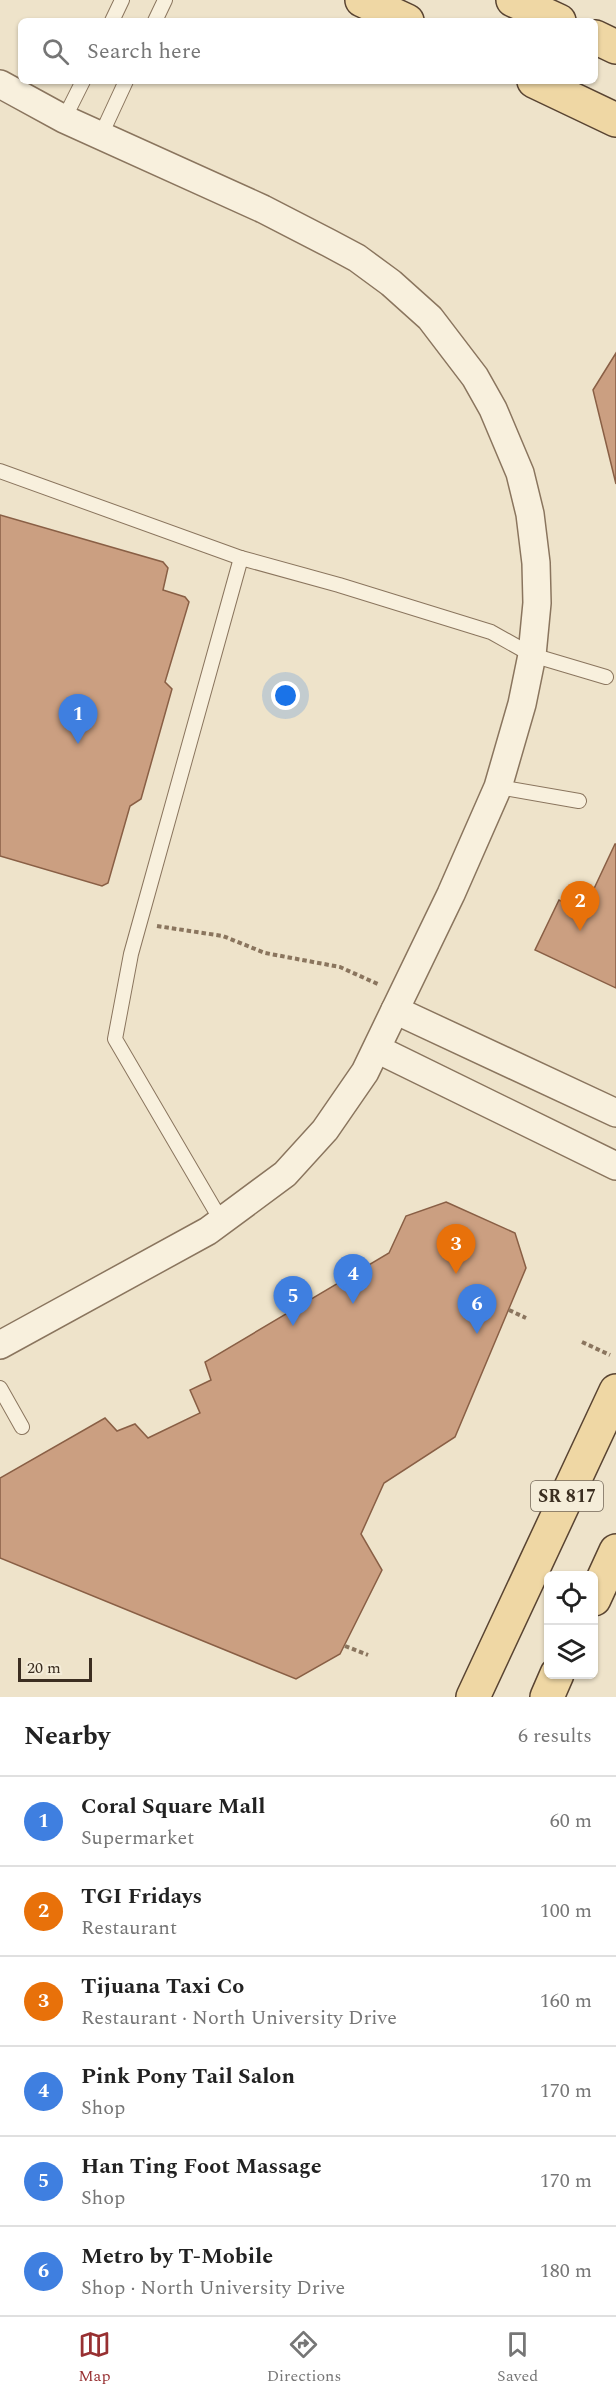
<!DOCTYPE html>
<html lang="en">
<head>
<meta charset="utf-8">
<style>
  :root { --surface:#fff; --page:#f2f2f2; --text:#222; --muted:#767676; --line:#e0e0e0; --accent:#983032 }
  body { margin:0; font-family:Spectral,serif; background:var(--page); color:var(--text) }
  .controls { position:absolute; right:18px; bottom:18px; display:grid; overflow:hidden; border-radius:9px; box-shadow:0 2px 4px #0004 }
  .controls button { width:54px; height:54px; display:grid; place-items:center; padding:0; border:0; border-bottom:2px solid var(--line); background:var(--surface); color:var(--text); font:30px sans-serif }
  .scale { position:absolute; left:18px; bottom:15px; width:74px; box-sizing:border-box; padding-left:6px; border:3px solid #3b2e21; border-top:0; font-size:16px; line-height:21px; white-space:nowrap; color:#3b2e21; -webkit-text-stroke:4px #f5edd9; paint-order:stroke }
  .you { position:absolute; left:286px; top:696px; width:21px; height:21px; margin:-15px; border:4px solid #fff; border-radius:50%; background:#1a73e8; box-shadow:0 0 0 9px #1a73e833 }
  .badge { display:grid; place-items:center; width:39px; height:39px; border-radius:50%; background:var(--accent); color:#fff; font-size:20px; font-weight:700 }
  .pin { position:absolute; translate:-50% -50px; filter:drop-shadow(0 2px 3px #0008) }
  .pin::after { content:''; position:absolute; top:32px; width:21px; height:18px; background:inherit; clip-path:polygon(0 0,100% 0,50% 100%) }
  .list { margin:0; padding:0; list-style:none }
  h2 { display:flex; justify-content:space-between; align-items:center; height:78px; margin:0; padding:0 24px; font-size:26px }
  h2 small { font-size:20px; font-weight:400; color:var(--muted) }
  .list li { display:grid; grid-template-columns:39px 1fr auto; gap:18px; align-items:center; box-sizing:border-box; height:90px; padding:0 24px; border-top:2px solid var(--line) }
  .list b { display:block; font-size:22px; white-space:nowrap }
  .list p { margin:0; font-size:20px; white-space:nowrap; color:var(--muted) }
  .list em { font-size:20px; font-style:normal; color:var(--muted) }
  .icon { flex:none; width:33px; height:33px; fill:none; stroke:currentColor; stroke-width:2; stroke-linecap:round; stroke-linejoin:round }
  .map { position:relative; flex:none; width:616px; height:1697px; overflow:hidden }
  .search { position:absolute; background:var(--surface); box-shadow:0 2px 4px #0004; left:18px; right:18px; top:18px; height:66px; display:flex; align-items:center; gap:15px; box-sizing:border-box; padding:0 21px; border-radius:9px; color:var(--muted); font-size:22px }
  .sheet { height:618px; background:var(--surface) }
  nav { display:flex; justify-content:space-around; align-items:center; box-sizing:border-box; height:84px; border-top:2px solid var(--line); background:var(--surface); font-size:16px; color:var(--muted) }
  nav a { display:grid; justify-items:center; gap:3px }
  nav .on { color:var(--accent) }
  .map>svg:first-child { display:block }
  .building { fill:#cb9f81; stroke:#895f45; stroke-width:1.5 }
  .lines { fill:none; stroke-linecap:round; stroke-linejoin:round }
  .service-casing { stroke:#8a755e; stroke-width:16 }
  .minor-casing { stroke:#8a755e; stroke-width:30 }
  .primary-casing { stroke:#594432; stroke-width:36 }
  .path { stroke:#8a755e; stroke-width:4; stroke-dasharray:4.5 3; stroke-linecap:butt }
  .service { stroke:#f8f0dd; stroke-width:14 }
  .minor { stroke:#f8f0dd; stroke-width:27 }
  .primary { stroke:#efd7a4; stroke-width:33 }
  .labels { text-anchor:middle; dominant-baseline:central; stroke-width:4.5; stroke-linejoin:round; paint-order:stroke }
  .shield { fill:#f5edd9; stroke:#736758; stroke-width:1.5 }
  .shield-label { font-size:18px; font-weight:bold; fill:#3b2e21 }
</style>
</head>
<body>
<div class="map">
<svg width="616" height="1697" viewBox="0 0 616 1697">
  <rect width="100%" height="100%" fill="#eee3ca"/>
  <g class="building">
    <polygon points="616,353 616,484 593,390"/>
    <polygon points="0,515 163,562 168,568 163,590 185,597 189,602 165,682 172,689 141,799 130,806 108,883 102,886 0,856"/>
    <polygon points="615,844 616,844 616,988 535,950 559,900 583,912"/>
    <polygon points="446,1202 515,1233 526,1268 455,1437 384,1483 361,1534 382,1570 340,1654 296,1679 0,1558 0,1478 105,1418 117,1431 135,1424 148,1438 200,1413 190,1390 211,1380 205,1362 389,1253 406,1216"/>
  </g>
  <g class="lines">
    <g class="service-casing">
      <g id="service">
        <polyline points="112,21 122,0"/>
        <polyline points="155,21 165,0"/>
        <polyline points="64,119 83,81"/>
        <polyline points="101,135 126,81"/>
        <polyline points="0,471 241,558 339,585 491,632 532,655 606,677"/>
        <polyline points="498,787 579,801"/>
        <polyline points="222,1222 115,1039 131,954 241,558"/>
        <polyline points="0,1388 22,1427"/>
      </g>
    </g>
    <g class="minor-casing">
      <g id="minor">
        <polyline points="0,84 64,119 263,209 329,243 357,258 391,283 430,318 475,377 493,409 520,473 530,514 536,563 537,603 532,655 522,704 498,787 451,894 365,1072 325,1130 285,1174 208,1231 0,1345"/>
        <polyline points="395,1010 616,1113"/>
        <polyline points="377,1049 616,1166"/>
      </g>
    </g>
    <g class="primary-casing">
      <g id="primary">
        <polyline points="362,0 407,21"/>
        <polyline points="513,0 559,21"/>
        <polyline points="595,37 616,47"/>
        <polyline points="534,81 616,120"/>
        <polyline points="594,1599 616,1551"/>
        <polyline points="473,1697 616,1391"/>
        <polyline points="547,1697 557,1674"/>
      </g>
    </g>
    <g class="path">
      <polyline points="157,926 223,936 265,953 340,967 380,985"/>
      <polyline points="509,1310 526,1318"/>
      <polyline points="582,1342 610,1355"/>
      <polyline points="345,1646 368,1655"/>
    </g>
    <use href="#service" class="service"/>
    <use href="#minor" class="minor"/>
    <use href="#primary" class="primary"/>
  </g>
  <g class="labels">
    <rect class="shield" x="531" y="1481" width="72" height="30" rx="4.5"/>
    <g class="shield-label">
      <text x="567" y="1496">SR 817</text>
    </g>
  </g>
</svg>
<div class="controls">
<button><svg class="icon" aria-label="locate" viewBox="0 0 24 24"><circle cx="12" cy="12" r="6"/><path d="M12 2v4M12 18v4M2 12h4M18 12h4"/></svg></button>
<button><svg class="icon" aria-label="layers" viewBox="0 0 24 24"><path d="M12 4l9 5-9 5-9-5zM3 14l9 5 9-5"/></svg></button>
</div>
<div class="scale">20 m</div>
<div class="you"></div>
<div class="pin badge" style="left:78px;top:744px;background:#3f7fe0">1</div>
<div class="pin badge" style="left:580px;top:931px;background:#e8710a">2</div>
<div class="pin badge" style="left:456px;top:1274px;background:#e8710a">3</div>
<div class="pin badge" style="left:353px;top:1304px;background:#3f7fe0">4</div>
<div class="pin badge" style="left:293px;top:1326px;background:#3f7fe0">5</div>
<div class="pin badge" style="left:477px;top:1334px;background:#3f7fe0">6</div>
<div class="search"><svg class="icon" aria-label="search" viewBox="0 0 24 24"><circle cx="10" cy="10" r="6"/><path d="M15 15l6 6"/></svg>Search here</div>
</div>
<section class="sheet">
<h2>Nearby<small>6 results</small></h2>
<ul class="list">
<li><span class="badge" style="background:#3f7fe0">1</span><div><b>Coral Square Mall</b><p>Supermarket</p></div><em>60 m</em></li>
<li><span class="badge" style="background:#e8710a">2</span><div><b>TGI Fridays</b><p>Restaurant</p></div><em>100 m</em></li>
<li><span class="badge" style="background:#e8710a">3</span><div><b>Tijuana Taxi Co</b><p>Restaurant · North University Drive</p></div><em>160 m</em></li>
<li><span class="badge" style="background:#3f7fe0">4</span><div><b>Pink Pony Tail Salon</b><p>Shop</p></div><em>170 m</em></li>
<li><span class="badge" style="background:#3f7fe0">5</span><div><b>Han Ting Foot Massage</b><p>Shop</p></div><em>170 m</em></li>
<li><span class="badge" style="background:#3f7fe0">6</span><div><b>Metro by T-Mobile</b><p>Shop · North University Drive</p></div><em>180 m</em></li>
</ul>
</section>
<nav>
<a class="on"><svg class="icon" aria-label="map" viewBox="0 0 24 24"><path d="M3 6l6-2 6 2 6-2v14l-6 2-6-2-6 2zM9 4v14M15 6v14"/></svg>Map</a>
<a><svg class="icon" aria-label="directions" viewBox="0 0 24 24"><path d="M12 3l9 9-9 9-9-9zM9 14v-3h6M13 9l2 2-2 2"/></svg>Directions</a>
<a><svg class="icon" aria-label="saved" viewBox="0 0 24 24"><path d="M7 4h10v16l-5-4-5 4z"/></svg>Saved</a>
</nav>
</body>
</html>
